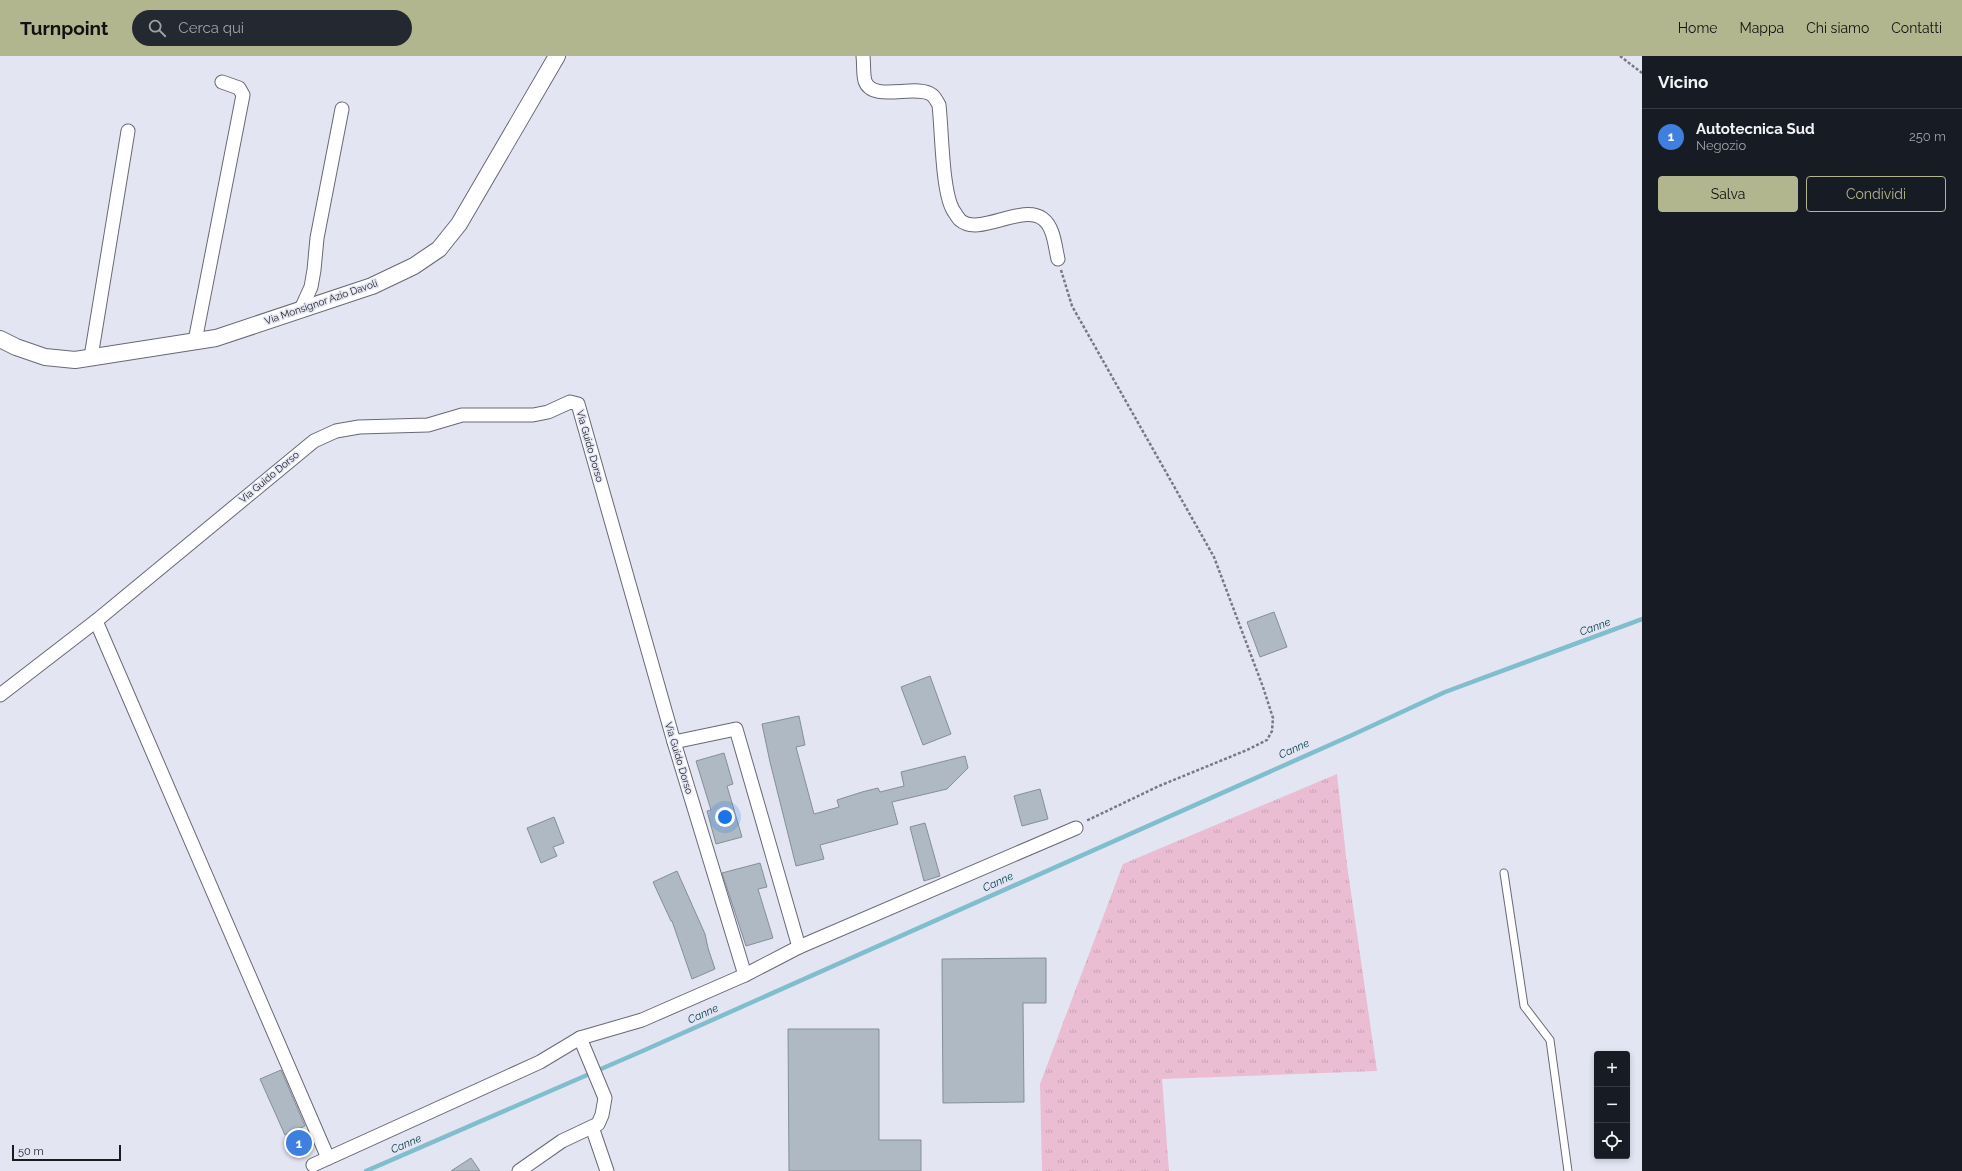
<!DOCTYPE html>
<html lang="it">
<head>
<meta charset="utf-8">
<style>
  :root { --surface:#171b24; --page:#242831; --text:#f1f3f6; --muted:#9ea1a6; --line:#363941; --accent:#b2b68e }
  body { margin:0; font-family:Raleway,sans-serif; background:var(--page); color:var(--text) }
  .controls { position:absolute; right:12px; bottom:12px; display:grid; overflow:hidden; border-radius:4px; box-shadow:0 2px 6px #0003 }
  .controls button { width:36px; height:36px; display:grid; place-items:center; padding:0; border:0; border-bottom:1px solid var(--line); background:var(--surface); color:var(--text); font:20px sans-serif }
  .scale { position:absolute; left:12px; bottom:10px; width:109px; box-sizing:border-box; padding-left:4px; border:2px solid #1a1a1f; border-top:0; font-size:11px; line-height:14px; white-space:nowrap; color:#1a1a1f; -webkit-text-stroke:3px #e3e5f3; paint-order:stroke }
  .you { position:absolute; left:725px; top:761px; width:14px; height:14px; margin:-10px; border:3px solid #fff; border-radius:50%; background:#1a73e8; box-shadow:0 0 0 6px #1a73e833 }
  .badge { display:grid; place-items:center; width:26px; height:26px; border-radius:50%; background:var(--accent); color:#fff; font-size:13px; font-weight:700 }
  .pin { position:absolute; translate:-50% -50%; border:2px solid #fff; box-shadow:0 1px 4px #0006 }
  .list { margin:0; padding:0; list-style:none }
  h2 { display:flex; justify-content:space-between; align-items:center; height:52px; margin:0; padding:0 16px; font-size:17px }
  h2 small { font-size:13px; font-weight:400; color:var(--muted) }
  .list li { display:grid; grid-template-columns:26px 1fr auto; gap:12px; align-items:center; box-sizing:border-box; height:56px; padding:0 16px; border-top:1px solid var(--line) }
  .list b { display:block; font-size:15px; white-space:nowrap }
  .list p { margin:0; font-size:13px; white-space:nowrap; color:var(--muted) }
  .list em { font-size:13px; font-style:normal; color:var(--muted) }
  .actions { display:flex; gap:8px; padding:12px 16px }
  .actions a { flex:1; padding:9px 0; border:1px solid var(--accent); border-radius:4px; text-align:center; font-size:14px; color:var(--accent) }
  .actions .main { background:var(--accent); color:#111 }
  .icon { flex:none; width:22px; height:22px; fill:none; stroke:currentColor; stroke-width:2; stroke-linecap:round; stroke-linejoin:round }
  .map { position:relative; flex:none; width:1642px; height:1115px; overflow:hidden }
  header { display:flex; align-items:center; gap:24px; box-sizing:border-box; height:56px; padding:0 20px; background:var(--accent); color:#111 }
  header strong { font-size:19px }
  nav { display:flex; gap:22px; margin-inline-start:auto; font-size:14px }
  .search { width:280px; height:36px; background:var(--page); display:flex; align-items:center; gap:10px; box-sizing:border-box; padding:0 14px; border-radius:22px; color:var(--muted); font-size:15px }
  main { display:flex }
  aside { flex:1; background:var(--surface) }
  .map>svg:first-child { display:block }
  .grass { fill:url(#grass-tufts) }
  .lines { fill:none; stroke-linecap:round; stroke-linejoin:round }
  .stream { stroke:#81becd; stroke-width:4.5 }
  .building { fill:#aeb9c4; stroke:#858f9a }
  .service-casing { stroke:#686975; stroke-width:9 }
  .minor-casing { stroke:#686975; stroke-width:15 }
  .tertiary-casing { stroke:#686975; stroke-width:18 }
  .path { stroke:#787982; stroke-width:2.5; stroke-dasharray:3 2; stroke-linecap:butt }
  .service { stroke:#fff; stroke-width:7 }
  .minor { stroke:#fff; stroke-width:13 }
  .tertiary { stroke:#fff; stroke-width:16 }
  .labels { text-anchor:middle; dominant-baseline:central; stroke-width:3; stroke-linejoin:round; paint-order:stroke }
  .street-label { font-size:10px; fill:#1a1a1f; stroke:#e3e5f3 }
  .water-label { font-size:11px; font-style:italic; fill:#07414c; stroke:#e3e5f3 }
</style>
</head>
<body>
<header>
<strong>Turnpoint</strong>
<div class="search"><svg class="icon" aria-label="search" viewBox="0 0 24 24"><circle cx="10" cy="10" r="6"/><path d="M15 15l6 6"/></svg>Cerca qui</div>
<nav><a>Home</a><a>Mappa</a><a>Chi siamo</a><a>Contatti</a></nav>
</header>
<main>
<div class="map">
<svg width="1642" height="1115" viewBox="0 0 1642 1115">
  <defs>
    <pattern id="grass-tufts" width="24" height="20" patternUnits="userSpaceOnUse"><rect width="24" height="20" fill="#eabdd2"/><path d="M3 7l-1-3M5 7V3M7 7l1-3M15 17l-1-3M17 17v-4M19 17l1-3" fill="none" stroke="#c8a2b4"/></pattern>
  </defs>
  <rect width="100%" height="100%" fill="#e3e5f3"/>
  <polygon class="grass" points="1337,718 1347,809 1377,1015 1162,1023 1169,1115 1042,1115 1040,1028 1123,808"/>
  <g class="lines">
    <polyline class="stream" points="366,1115 647,993 1350,680 1445,636 1642,563"/>
  </g>
  <g class="building">
    <polygon points="1274,556 1287,591 1260,601 1247,566"/>
    <polygon points="930,620 951,678 923,689 901,631"/>
    <polygon points="799,660 805,689 796,691 814,758 839,751 837,744 862,736 878,732 880,736 904,730 901,716 965,700 968,712 947,733 892,746 898,768 820,789 824,803 796,810 770,706 762,668"/>
    <polygon points="724,697 733,728 727,730 742,781 716,788 707,755 711,754 696,705"/>
    <polygon points="1040,733 1048,763 1022,770 1014,740"/>
    <polygon points="554,761 564,787 553,791 557,800 541,807 527,772"/>
    <polygon points="925,767 940,820 924,825 910,771"/>
    <polygon points="760,807 767,831 758,833 773,882 746,890 722,817"/>
    <polygon points="677,815 705,878 708,892 715,913 692,923 672,865 671,865 653,826"/>
    <polygon points="1046,902 1046,947 1023,947 1024,1046 943,1047 942,903"/>
    <polygon points="788,973 879,973 879,1084 921,1084 921,1115 789,1115"/>
    <polygon points="281,1014 305,1070 285,1079 260,1023"/>
    <polygon points="471,1102 480,1115 451,1115"/>
  </g>
  <g class="lines">
    <g class="service-casing">
      <polyline id="service" points="1504,817 1524,950 1550,984 1568,1115"/>
    </g>
    <g class="minor-casing">
      <g id="minor">
        <path d="M863 0C864 8 863 18 865 25 872 47 917 27 932 39 935 41 937 46 939 49 942 75 942 135 953 154 955 157 958 162 960 164 979 181 1022 147 1043 163 1054 171 1055 191 1058 203"/>
        <polyline points="301,253 311,231 314,214 317,182 342,53"/>
        <polyline points="195,285 243,39 239,32 222,26"/>
        <polyline points="91,301 128,75"/>
        <polyline points="96,565 328,1102"/>
        <polyline points="0,639 96,565 314,385 336,375 359,371 428,369 462,359 533,359 548,356 570,346 578,348 674,686 745,919"/>
        <polyline points="674,686 736,673 799,891"/>
        <polyline points="592,1071 607,1115"/>
        <polyline points="313,1109 540,1006 580,982 642,964 745,919 799,891 1076,772"/>
        <polyline points="519,1115 562,1085 598,1068 602,1059 605,1042 580,982"/>
      </g>
    </g>
    <g class="tertiary-casing">
      <polyline id="tertiary" points="0,283 16,291 45,301 75,304 216,282 372,230 414,210 439,193 459,168 557,0"/>
    </g>
    <g class="path">
      <polyline points="1620,0 1642,17"/>
      <polyline points="1061,214 1072,250 1214,501 1263,631 1273,662 1272,675 1267,684 1247,694 1159,730 1086,765"/>
    </g>
    <use href="#service" class="service"/>
    <use href="#minor" class="minor"/>
    <use href="#tertiary" class="tertiary"/>
  </g>
  <g class="labels">
    <g class="street-label">
      <text transform="translate(321 246) rotate(-19)">Via Monsignor Azio Davoli</text>
      <text transform="translate(590 390) rotate(74)">Via Guido Dorso</text>
      <text transform="translate(269 421) rotate(-40)">Via Guido Dorso</text>
      <text transform="translate(679 702) rotate(73)">Via Guido Dorso</text>
    </g>
    <g class="water-label">
      <text transform="translate(1595 571) rotate(-20)">Canne</text>
      <text transform="translate(1294 693) rotate(-24)">Canne</text>
      <text transform="translate(998 826) rotate(-24)">Canne</text>
      <text transform="translate(703 958) rotate(-24)">Canne</text>
      <text transform="translate(406 1088) rotate(-23)">Canne</text>
    </g>
  </g>
</svg>
<div class="controls">
<button>+</button>
<button>−</button>
<button><svg class="icon" aria-label="locate" viewBox="0 0 24 24"><circle cx="12" cy="12" r="6"/><path d="M12 2v4M12 18v4M2 12h4M18 12h4"/></svg></button>
</div>
<div class="scale">50 m</div>
<div class="you"></div>
<div class="pin badge" style="left:299px;top:1087px;background:#3f7fe0">1</div>
</div>
<aside>
<h2>Vicino<small></small></h2>
<ul class="list">
<li><span class="badge" style="background:#3f7fe0">1</span><div><b>Autotecnica Sud</b><p>Negozio</p></div><em>250 m</em></li>
</ul>
<div class="actions"><a class="main">Salva</a><a>Condividi</a></div>
</aside>
</main>
</body>
</html>
